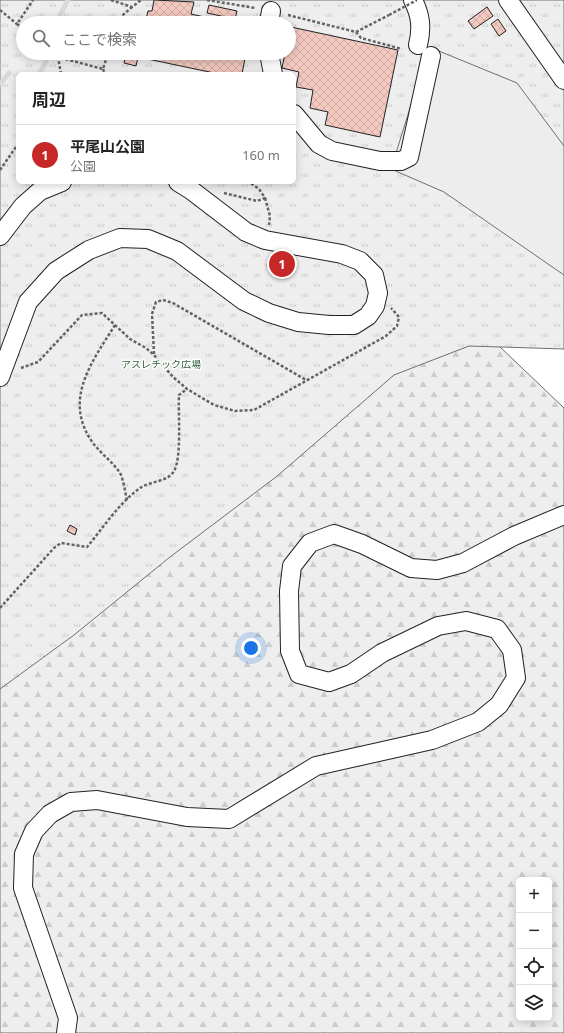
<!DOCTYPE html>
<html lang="ja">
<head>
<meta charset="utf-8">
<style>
  :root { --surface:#fff; --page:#f2f2f2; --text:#222; --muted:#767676; --line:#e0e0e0; --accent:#c62828 }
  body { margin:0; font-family:"Noto Sans","Noto Sans JP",sans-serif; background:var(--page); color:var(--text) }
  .controls { position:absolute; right:12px; bottom:12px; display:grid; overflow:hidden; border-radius:6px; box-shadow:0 2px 10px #0003 }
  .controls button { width:36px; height:36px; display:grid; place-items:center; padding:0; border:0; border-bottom:1px solid var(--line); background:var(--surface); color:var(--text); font:20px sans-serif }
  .you { position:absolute; left:251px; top:648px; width:14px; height:14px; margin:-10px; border:3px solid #fff; border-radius:50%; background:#1a73e8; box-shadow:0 0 0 6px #1a73e833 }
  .badge { display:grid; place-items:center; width:26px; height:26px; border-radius:50%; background:var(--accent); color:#fff; font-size:13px; font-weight:700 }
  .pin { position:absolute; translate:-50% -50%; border:2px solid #fff; box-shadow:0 1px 4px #0006 }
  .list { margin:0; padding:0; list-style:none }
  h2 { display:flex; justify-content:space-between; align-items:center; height:52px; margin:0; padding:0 16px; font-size:17px }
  h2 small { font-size:13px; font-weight:400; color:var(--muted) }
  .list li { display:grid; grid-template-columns:26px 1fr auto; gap:12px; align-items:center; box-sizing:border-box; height:60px; padding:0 16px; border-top:1px solid var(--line) }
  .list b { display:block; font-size:15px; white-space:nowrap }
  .list p { margin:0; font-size:13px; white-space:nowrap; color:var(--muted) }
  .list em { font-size:13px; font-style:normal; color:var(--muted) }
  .icon { flex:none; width:22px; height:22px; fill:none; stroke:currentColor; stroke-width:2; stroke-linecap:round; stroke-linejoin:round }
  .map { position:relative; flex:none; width:564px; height:1033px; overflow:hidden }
  .search { position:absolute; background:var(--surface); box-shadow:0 2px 10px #0003; left:16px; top:16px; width:280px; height:44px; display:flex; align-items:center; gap:10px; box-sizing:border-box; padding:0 14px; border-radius:22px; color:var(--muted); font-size:15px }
  .panel { position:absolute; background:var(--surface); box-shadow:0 2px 10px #0003; left:16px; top:72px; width:280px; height:112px; border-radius:6px }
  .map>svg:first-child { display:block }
  .forest { fill:url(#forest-firs); stroke:#6f6f6f; fill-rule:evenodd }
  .park { fill:url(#park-tufts); stroke:#6f6f6f; fill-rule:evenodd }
  .parking { fill:#ededed; stroke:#6f6f6f }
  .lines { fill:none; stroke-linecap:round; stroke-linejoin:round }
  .stream { stroke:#d9d9d9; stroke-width:5 }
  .building { fill:url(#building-cross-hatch); stroke:#222 }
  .minor-casing { stroke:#222; stroke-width:20 }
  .path { stroke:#646464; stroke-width:2.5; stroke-dasharray:3 2; stroke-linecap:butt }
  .minor { stroke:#fff; stroke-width:18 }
  .path-bridge { stroke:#646464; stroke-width:2.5; stroke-dasharray:3 2; stroke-linecap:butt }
  .labels { text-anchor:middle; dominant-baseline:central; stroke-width:3; stroke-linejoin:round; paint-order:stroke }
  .park-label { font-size:10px; fill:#2f5e38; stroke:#fff }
</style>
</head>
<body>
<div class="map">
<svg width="564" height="1033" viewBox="0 0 564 1033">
  <defs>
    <pattern id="forest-firs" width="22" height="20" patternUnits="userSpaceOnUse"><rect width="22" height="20" fill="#eee"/><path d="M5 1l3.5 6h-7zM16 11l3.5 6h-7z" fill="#ccc"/></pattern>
    <pattern id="park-tufts" width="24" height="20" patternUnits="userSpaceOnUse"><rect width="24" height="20" fill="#eee"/><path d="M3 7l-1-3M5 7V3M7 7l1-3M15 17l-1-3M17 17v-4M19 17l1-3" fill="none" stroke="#ccc"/></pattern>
    <pattern id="building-cross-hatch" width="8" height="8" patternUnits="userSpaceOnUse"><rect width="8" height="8" fill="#f3c9c0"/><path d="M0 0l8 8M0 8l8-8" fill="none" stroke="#d0aca5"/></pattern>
  </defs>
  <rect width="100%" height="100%" fill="#fff"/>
  <path class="forest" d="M0 238 433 283 564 408V1033H0ZM519 880H549V1018H519Z"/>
  <path class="park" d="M0 0H564V349L469 346 394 375 276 477 170 557 74 635 0 689ZM23 23H289V53H23ZM18 74H294V182H18Z"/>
  <polygon class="parking" points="429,47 517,83 564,146 564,275 444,192 391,169"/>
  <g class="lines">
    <g class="stream">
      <polyline points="56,23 68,0"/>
      <polyline points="39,74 46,62"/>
      <polyline points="0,84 9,73"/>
    </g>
  </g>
  <g class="building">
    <polygon points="154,0 194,2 191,14 209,18 208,23 145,23 148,11 152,11"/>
    <polygon points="209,5 237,11 235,19 207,13"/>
    <polygon points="487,7 493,16 474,29 468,21"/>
    <polygon points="498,19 506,31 499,36 491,24"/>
    <polygon points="291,27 398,50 380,137 325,125 328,112 310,108 313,90 296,87 299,72 282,68 285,53 289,53"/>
    <polygon points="126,53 139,53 136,66 124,63"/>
    <polygon points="139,53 246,53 242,74 219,74 138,57"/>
    <polygon points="70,525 77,529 75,535 67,531"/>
  </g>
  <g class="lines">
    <g class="minor-casing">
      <g id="minor">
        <path d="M413 0C421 16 422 28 418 45"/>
        <polyline points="508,0 564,80"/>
        <polyline points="269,23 271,11"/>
        <polyline points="269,53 273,74"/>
        <polyline points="294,114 319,144 332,151 380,161 401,161 409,157 431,56"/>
        <polyline points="0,236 23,206 40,191 62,182"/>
        <polyline points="0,377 28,302 56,271 89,250 120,238 148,239 177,251 244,301 269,313 298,322 329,325 354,325 368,316 375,306 378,293 374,275 360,261 342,254 265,240 246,232 191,190 178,182"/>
        <polyline points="66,1033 68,1018 23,888 24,854 34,831 50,814 71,802 97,800 187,817 229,819 316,766 432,740 478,722 499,705 516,678 512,650 497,629 466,621 438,626 382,653 351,674 329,682 299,674 290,651 289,591 292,566 310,543 334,534 362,544 411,568 437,570 463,563 514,536 564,515"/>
      </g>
    </g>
    <g class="path">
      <polyline points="111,0 132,7 141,0"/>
      <polyline points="207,0 255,8"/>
      <polyline points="0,10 17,24"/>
      <polyline points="288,15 356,32 389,15"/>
      <polyline points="100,23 115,22 132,7"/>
      <polyline points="23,29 17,24 33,0"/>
      <polyline points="356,32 361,38 402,49"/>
      <polyline points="53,53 58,57 62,53"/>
      <polyline points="103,69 105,74"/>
      <polyline points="61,74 58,57 103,69 108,53"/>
      <polyline points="0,170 18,144"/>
      <polyline points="224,193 257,201 265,198 259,189 249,182"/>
      <polyline points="265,198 270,216 269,225"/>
      <path d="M115 325C92 362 62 400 93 443 101 454 113 462 120 473 124 481 125 492 127 500"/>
      <polyline points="154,354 152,314 156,302 163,300 173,303 306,380"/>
      <polyline points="21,368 38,362 82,315 102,313 130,339 146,348 154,355 173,377 187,389 214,405 235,411 254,410 386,336 397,326 399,317 391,308"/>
      <path d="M0 608 54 548 61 543 87 547C103 528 119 503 140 488 150 481 168 482 174 471 182 458 178 412 179 395L187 389"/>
    </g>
    <use href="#minor" class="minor"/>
    <polyline class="path-bridge" points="389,15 417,0"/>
  </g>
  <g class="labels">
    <g class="park-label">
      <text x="161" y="364">アスレチック広場</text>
    </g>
  </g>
</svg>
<div class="controls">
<button>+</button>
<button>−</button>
<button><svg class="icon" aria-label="locate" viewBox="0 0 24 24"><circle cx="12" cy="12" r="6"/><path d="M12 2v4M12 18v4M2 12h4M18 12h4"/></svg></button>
<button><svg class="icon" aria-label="layers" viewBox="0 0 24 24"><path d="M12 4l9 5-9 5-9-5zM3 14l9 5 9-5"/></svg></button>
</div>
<div class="you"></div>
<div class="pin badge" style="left:282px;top:264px">1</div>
<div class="search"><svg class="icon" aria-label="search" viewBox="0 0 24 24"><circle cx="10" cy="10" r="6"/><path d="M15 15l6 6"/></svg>ここで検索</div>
<section class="panel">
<h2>周辺<small></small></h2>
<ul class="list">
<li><span class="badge">1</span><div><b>平尾山公園</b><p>公園</p></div><em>160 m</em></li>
</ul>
</section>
</div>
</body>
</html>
